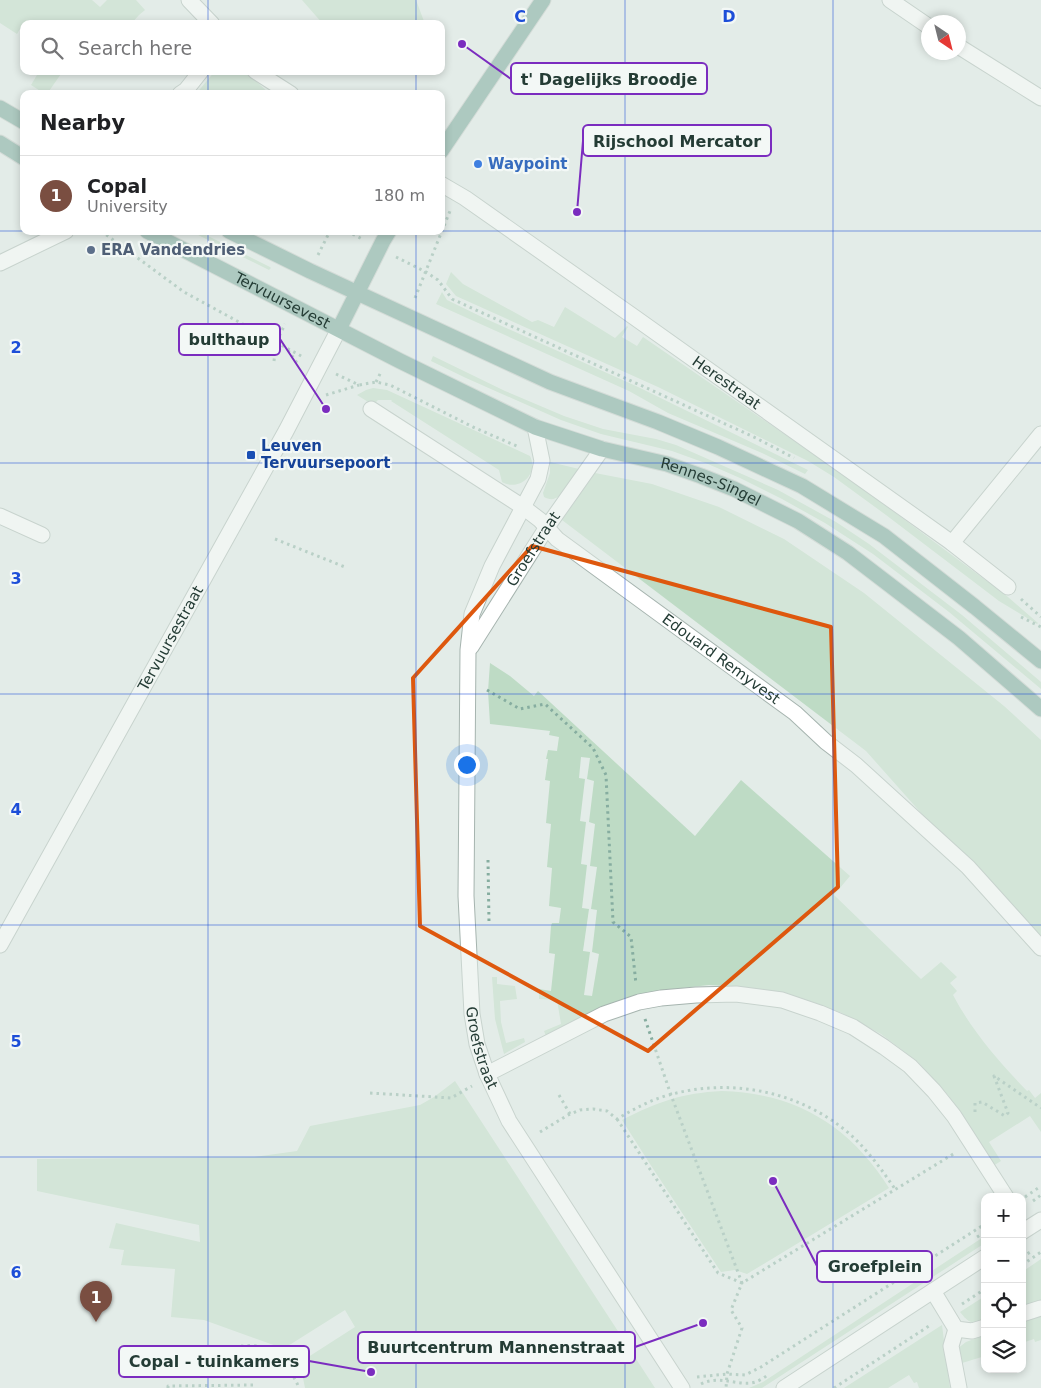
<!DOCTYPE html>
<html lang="en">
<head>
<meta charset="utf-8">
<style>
  :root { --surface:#fff; --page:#f2f2f2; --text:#202124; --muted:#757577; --line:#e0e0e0; --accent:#7a4e41 }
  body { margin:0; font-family:"DejaVu Sans",sans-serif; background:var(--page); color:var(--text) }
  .controls { position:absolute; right:15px; bottom:15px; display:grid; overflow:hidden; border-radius:10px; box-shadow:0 2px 8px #0003 }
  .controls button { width:45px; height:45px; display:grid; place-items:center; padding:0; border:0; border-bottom:1px solid var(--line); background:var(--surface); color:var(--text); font:25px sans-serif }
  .compass { position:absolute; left:921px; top:15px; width:45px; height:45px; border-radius:50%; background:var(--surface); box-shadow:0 2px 8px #0003; rotate:145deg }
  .you { position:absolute; left:466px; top:764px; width:18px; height:18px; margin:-12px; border:4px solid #fff; border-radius:50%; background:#1a73e8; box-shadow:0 0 0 8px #1a73e833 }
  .badge { display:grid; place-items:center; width:32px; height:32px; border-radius:50%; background:var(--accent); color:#fff; font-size:16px; font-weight:700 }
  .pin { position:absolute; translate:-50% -41px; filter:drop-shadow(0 1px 2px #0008) }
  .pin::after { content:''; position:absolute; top:26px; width:18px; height:15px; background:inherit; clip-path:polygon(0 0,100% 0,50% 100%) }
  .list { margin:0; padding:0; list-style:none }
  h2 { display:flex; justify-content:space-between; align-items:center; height:65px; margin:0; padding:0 20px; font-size:21px }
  h2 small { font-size:16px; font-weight:400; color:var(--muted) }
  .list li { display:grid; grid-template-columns:32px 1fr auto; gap:15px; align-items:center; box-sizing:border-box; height:80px; padding:0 20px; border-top:1px solid var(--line) }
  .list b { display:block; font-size:19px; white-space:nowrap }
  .list p { margin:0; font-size:16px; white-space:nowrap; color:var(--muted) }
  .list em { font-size:16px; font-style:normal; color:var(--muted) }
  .icon { flex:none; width:28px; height:28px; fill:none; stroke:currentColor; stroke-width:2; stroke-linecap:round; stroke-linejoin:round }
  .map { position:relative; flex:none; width:1041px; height:1388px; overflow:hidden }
  .search { position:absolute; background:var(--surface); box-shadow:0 2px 8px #0003; left:20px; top:20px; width:425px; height:55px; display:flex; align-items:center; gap:12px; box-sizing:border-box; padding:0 18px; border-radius:10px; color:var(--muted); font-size:19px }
  .panel { position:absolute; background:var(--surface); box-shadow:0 2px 8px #0003; left:20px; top:90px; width:425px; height:145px; border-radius:10px }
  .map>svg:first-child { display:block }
  .green { fill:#bedbc5; fill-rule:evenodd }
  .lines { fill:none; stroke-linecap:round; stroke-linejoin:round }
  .minor-casing { stroke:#a6b4af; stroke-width:17 }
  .major-casing { stroke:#c2c8c6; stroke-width:17 }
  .path { stroke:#86ada0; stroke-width:3; stroke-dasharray:2.5 4; stroke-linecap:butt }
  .minor { stroke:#fff; stroke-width:15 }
  .major { stroke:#6b9e90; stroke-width:15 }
  .marked { fill:none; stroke:#de580e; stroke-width:4; stroke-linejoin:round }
  .grid { fill:none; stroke:#1d4ed8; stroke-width:1; stroke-opacity:0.55 }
  .shop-dot { fill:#3f7fe0; stroke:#f3f8f6; stroke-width:2 }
  .service-dot { fill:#5c6f8a; stroke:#f3f8f6; stroke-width:2 }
  .transit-dot { fill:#1a4fb4; stroke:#f3f8f6; stroke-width:2 }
  .labels { text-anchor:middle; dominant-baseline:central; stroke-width:4.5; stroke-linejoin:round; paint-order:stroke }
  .shop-label { font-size:15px; font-weight:bold; fill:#366cbe; stroke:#f3f8f6; text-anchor:start }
  .service-label { font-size:15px; font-weight:bold; fill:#4e5e75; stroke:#f3f8f6; text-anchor:start }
  .street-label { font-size:15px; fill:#243c35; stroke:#f3f8f6 }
  .transit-label { font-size:15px; font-weight:bold; fill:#164399; stroke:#f3f8f6; text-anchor:start }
  .grid-label { font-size:16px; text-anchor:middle; font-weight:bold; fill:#1d4ed8; stroke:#f3f8f6; stroke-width:4.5; stroke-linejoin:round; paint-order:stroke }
  .leader { fill:none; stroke:#7b2cbf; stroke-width:2 }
  .callout-dot { fill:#7b2cbf; stroke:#f3f8f6; stroke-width:2 }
  .callout { fill:#f3f8f6; stroke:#7b2cbf; stroke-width:2 }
  .callout-label { font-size:16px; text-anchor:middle; font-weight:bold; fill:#243c35 }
</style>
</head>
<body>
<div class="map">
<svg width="1041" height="1388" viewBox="0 0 1041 1388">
  <rect width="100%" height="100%" fill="#e3ece8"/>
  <g class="green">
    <polygon points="0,0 92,0 100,7 107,0 136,0 145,10 139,15 131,24 24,24 24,32 20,29 17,34 0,23"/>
    <polygon points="302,0 416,0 425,24 323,24"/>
    <polygon points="42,71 63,71 47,94 45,94 31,85 37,75 40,74"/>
    <polygon points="215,71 245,71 270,94 196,94"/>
    <polygon points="190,231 198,231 270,267 271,268 269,270"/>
    <polygon points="451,272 463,284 532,322 538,320 554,327 565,307 615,338 627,326 628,327 622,337 637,346 643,337 854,482 988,582 994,581 1000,590 1038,623 1037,624 999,601 886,515 834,477 808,461 658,387 456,296 446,284"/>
    <polygon points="442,292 447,300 484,318 636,386 808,470 805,474 762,453 668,413 629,391 436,304"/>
    <polygon points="433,356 505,391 564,416 603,429 656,439 676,445 778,490 836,522 869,544 962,615 1041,682 1041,689 949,612 873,554 825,523 782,499 740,478 708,464 672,451 601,434 561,420 466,378 431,361"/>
    <path d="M373 388 387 390 530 456C531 458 532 461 532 463 534 480 515 490 502 482L499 470 391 401 392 400H378L373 405 357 395 366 390Z"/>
    <path d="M550 462 579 469 559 496C554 500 550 500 544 497L543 493 550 473Z"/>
    <polygon points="595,473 652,484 719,507 784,539 864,593 1004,706 1041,740 1041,948 866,751 562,520"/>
    <path d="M490 663 510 676 534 696 538 691 695 836 741 780 850 876 834 895 921 979 941 962 957 977 950 983 957 991 953 995C972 1031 999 1062 1027 1091L1029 1090 1035 1098 1041 1093V1132L1030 1116 989 1142 1001 1161 993 1166 948 1095 918 1062 881 1034 842 1013 784 993 744 987 709 985 664 990 546 1036 544 1031 561 1024 557 1000 539 999V989L551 991 555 954 549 953 551 926 552 923H559L561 908 549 906 552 868 547 867 551 824 546 823 550 781 545 780 548 759H546L548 750 557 751 559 737 549 735 550 731 490 724 488 691ZM581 757 590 758 587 779 594 781 589 822 595 824 590 866 597 867 591 909 597 910 592 952 599 954 592 996 584 995 590 952 583 951 589 909 582 908 587 865 581 864 586 822 580 821 585 779 579 778Z"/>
    <polygon points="492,977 497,977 497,984 515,986 517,999 500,1001 501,1022 506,1043 524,1038 525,1042 504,1054 495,1019"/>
    <polygon points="455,1081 655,1388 305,1388 301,1368 302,1361 355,1327 345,1310 291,1344 282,1348 204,1320 171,1317 175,1269 121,1265 124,1250 109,1248 116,1223 200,1242 199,1225 37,1191 37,1159 254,1157 297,1151 310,1126 420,1105 434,1097"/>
    <path d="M722 1091C796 1093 850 1126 889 1188L747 1274 735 1270 721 1272 650 1164 622 1120C657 1102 682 1093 722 1091Z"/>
    <polygon points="985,1236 985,1243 762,1388 749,1388 763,1382"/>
    <polygon points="1041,1259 1041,1302 1022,1309 1022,1272"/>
    <path d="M985 1296V1322C971 1324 969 1323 960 1312Z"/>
    <polygon points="1041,1315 1041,1340 1035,1342 1034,1339 1025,1342 1022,1329 1022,1321"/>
    <polygon points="942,1325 950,1388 919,1388 917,1382 914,1383 909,1375 888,1388 844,1388"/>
    <polygon points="985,1335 985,1356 962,1363 957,1349 966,1342"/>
  </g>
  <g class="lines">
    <g class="minor-casing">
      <g id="minor">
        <polyline points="189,0 212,24"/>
        <polyline points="890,0 928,26"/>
        <polyline points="958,46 1041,98"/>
        <polyline points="255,71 291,94"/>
        <polyline points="180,94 186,90 201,71"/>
        <path id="s1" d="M441 184 465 198 634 317 952 543 1008 587"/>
        <polyline points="0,263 66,231"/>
        <path id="s2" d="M371 409 523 507 540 520 557 539 795 713 826 742 856 765 968 867 1041 948"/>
        <path id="s3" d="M535 427 542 461 538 479 492 566 472 614 468 650 466 896 472 1014 477 1044 487 1074 509 1121 682 1388"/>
        <polyline points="0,516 42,535"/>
        <polyline points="952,543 1041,434"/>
        <path id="s4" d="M471 647 547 527 602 449"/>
        <path id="s5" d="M0 945 286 431 339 329"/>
        <polyline points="487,1074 604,1014 639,1002 661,998 696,995 736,994 782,1000 820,1013 853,1027 884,1047 910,1066 934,1091 954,1116 1006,1197"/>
        <polyline points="1022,1232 1041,1220"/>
        <polyline points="933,1291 956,1329 972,1331 985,1327"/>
        <polyline points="1022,1314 1041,1308"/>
        <polyline points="956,1329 951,1346 959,1388"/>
        <polyline points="784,1388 985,1257"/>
      </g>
    </g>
    <g class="major-casing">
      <g id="major">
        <polyline points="0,108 24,122"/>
        <polyline points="0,143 24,158"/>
        <polyline points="441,151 543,0"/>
        <path id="s6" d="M147 231 400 361 535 427 602 449 667 464 701 476 734 489 798 521 848 553 959 638 1041 709"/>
        <polyline points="229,231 310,271 550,382 658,422 718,447 802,486 884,536 975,607 1041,661"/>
        <polyline points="339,329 383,241 389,231"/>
      </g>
    </g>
    <g class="path">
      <polyline points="101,231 184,292 303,357"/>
      <polyline points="347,231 362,239"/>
      <polyline points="318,255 330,231"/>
      <polyline points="396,257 426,272 438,280 452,299 756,438 794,458"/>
      <polyline points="415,298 450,211"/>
      <polyline points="288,350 297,363 296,366"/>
      <polyline points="274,361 276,343 285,324"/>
      <polyline points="336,374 359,385 376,382 390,385 473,427 519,447"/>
      <polyline points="376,382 381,372"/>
      <polyline points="326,395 359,385"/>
      <polyline points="275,539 345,567"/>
      <polyline points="1021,599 1041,617"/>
      <polyline points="1021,617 1041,627"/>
      <polyline points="487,690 520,709 545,704 593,748 606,775 613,922 631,937 636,984"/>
      <polyline points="488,860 489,923"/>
      <polyline points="645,1019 671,1095 742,1283 731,1310 742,1328 727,1374 726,1388"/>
      <polyline points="370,1093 451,1098 472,1086"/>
      <polyline points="559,1095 570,1114"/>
      <polyline points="975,1112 975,1103 982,1102 1005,1116 1008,1113 994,1076 1041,1108"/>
      <polyline points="617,1119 718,1273 742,1283 955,1153"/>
      <path d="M540 1132 568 1115 580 1110 593 1109 607 1111 617 1119C634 1109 650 1100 669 1095 732 1077 803 1092 852 1136 869 1152 882 1170 895 1189"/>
      <polyline points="1025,1197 1041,1186"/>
      <polyline points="1033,1201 1041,1195"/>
      <polyline points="977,1237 985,1232"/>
      <polyline points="1022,1257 1032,1251"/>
      <polyline points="1022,1265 1041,1252"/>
      <polyline points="962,1304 985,1289"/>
      <path d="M241 1346C246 1346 252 1345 257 1346 277 1352 292 1370 299 1388"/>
      <polyline points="697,1377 727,1374 745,1375 761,1367 985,1224"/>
      <path d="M701 1384C719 1375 735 1385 751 1383 758 1382 764 1378 769 1374"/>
      <polyline points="168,1388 168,1386 253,1385 253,1388"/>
      <polyline points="834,1388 932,1324"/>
    </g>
    <use href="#minor" class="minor"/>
    <use href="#major" class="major"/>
  </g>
  <path d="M0 0H1041V1388H0ZM532 546 831 627 838 887 648 1051 420 926 413 678Z" fill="#e3ece8" fill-opacity=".55" fill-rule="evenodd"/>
  <path class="marked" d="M532 546 831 627 838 887 648 1051 420 926 413 678Z"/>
  <path class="grid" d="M208 0V24M416 0V24M625 0V1388M833 0V1388M208 71V94M416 71V94M0 231H1041M208 231V1388M416 231V1388M0 463H1041M0 694H1041M0 925H1041M0 1157H1041"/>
  <circle class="shop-dot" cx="478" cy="164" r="5"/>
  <circle class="service-dot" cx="91" cy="250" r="5"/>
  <rect class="transit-dot" x="246" y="450" width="10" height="10" rx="2.5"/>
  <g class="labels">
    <g class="shop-label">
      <text x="488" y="164">Waypoint</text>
    </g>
    <g class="service-label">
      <text x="101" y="250">ERA Vandendries</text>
    </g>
    <g class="street-label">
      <text stroke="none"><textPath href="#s6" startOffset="152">Tervuursevest</textPath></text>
      <text stroke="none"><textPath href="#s1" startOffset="348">Herestraat</textPath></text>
      <text stroke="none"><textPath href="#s6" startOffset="619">Rennes-Singel</textPath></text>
      <text stroke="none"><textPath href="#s4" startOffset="116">Groefstraat</textPath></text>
      <text stroke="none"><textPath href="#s5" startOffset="351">Tervuursestraat</textPath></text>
      <text stroke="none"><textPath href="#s2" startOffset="431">Edouard Remyvest</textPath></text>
      <text stroke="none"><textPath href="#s3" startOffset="639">Groefstraat</textPath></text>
    </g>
    <g class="transit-label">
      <text x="261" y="446">Leuven<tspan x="261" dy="17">Tervuursepoort</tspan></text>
    </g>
  </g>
  <g class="grid-label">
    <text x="520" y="22">C</text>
    <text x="729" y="22">D</text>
    <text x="16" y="353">2</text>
    <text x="16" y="584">3</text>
    <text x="16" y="815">4</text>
    <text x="16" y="1047">5</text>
    <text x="16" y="1278">6</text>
  </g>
  <path class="leader" d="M462 44L511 79M577 212L583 141M326 409L280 339M773 1181L817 1266M703 1323L635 1347M371 1372L309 1361"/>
  <g class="callout-dot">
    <circle cx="462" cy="44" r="5"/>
    <circle cx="577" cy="212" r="5"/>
    <circle cx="326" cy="409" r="5"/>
    <circle cx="773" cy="1181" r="5"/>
    <circle cx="703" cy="1323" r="5"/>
    <circle cx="371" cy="1372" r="5"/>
  </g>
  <g class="callout">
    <rect x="511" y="63" width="196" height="31" rx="5"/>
    <rect x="583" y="125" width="188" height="31" rx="5"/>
    <rect x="179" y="324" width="101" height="31" rx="5"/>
    <rect x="817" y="1251" width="115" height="31" rx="5"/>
    <rect x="358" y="1332" width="277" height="31" rx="5"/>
    <rect x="119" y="1346" width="190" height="31" rx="5"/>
  </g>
  <g class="callout-label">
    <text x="609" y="85">t' Dagelijks Broodje</text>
    <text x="677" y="147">Rijschool Mercator</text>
    <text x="229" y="345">bulthaup</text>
    <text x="875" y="1272">Groefplein</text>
    <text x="496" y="1353">Buurtcentrum Mannenstraat</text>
    <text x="214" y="1367">Copal - tuinkamers</text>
  </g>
</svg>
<div class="controls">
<button>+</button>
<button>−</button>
<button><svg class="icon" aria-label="locate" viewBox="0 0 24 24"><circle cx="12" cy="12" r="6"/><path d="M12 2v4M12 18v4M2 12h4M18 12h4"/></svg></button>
<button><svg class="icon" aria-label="layers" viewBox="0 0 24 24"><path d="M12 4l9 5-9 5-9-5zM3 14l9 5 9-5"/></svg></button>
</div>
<svg class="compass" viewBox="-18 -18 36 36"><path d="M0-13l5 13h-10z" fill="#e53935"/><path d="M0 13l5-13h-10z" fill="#757577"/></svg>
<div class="you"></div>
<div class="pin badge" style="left:96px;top:1322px">1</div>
<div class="search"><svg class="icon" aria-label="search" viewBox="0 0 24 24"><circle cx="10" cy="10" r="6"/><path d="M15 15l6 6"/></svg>Search here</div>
<section class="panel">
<h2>Nearby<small></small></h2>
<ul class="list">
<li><span class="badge">1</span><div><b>Copal</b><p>University</p></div><em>180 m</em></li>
</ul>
</section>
</div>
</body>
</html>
